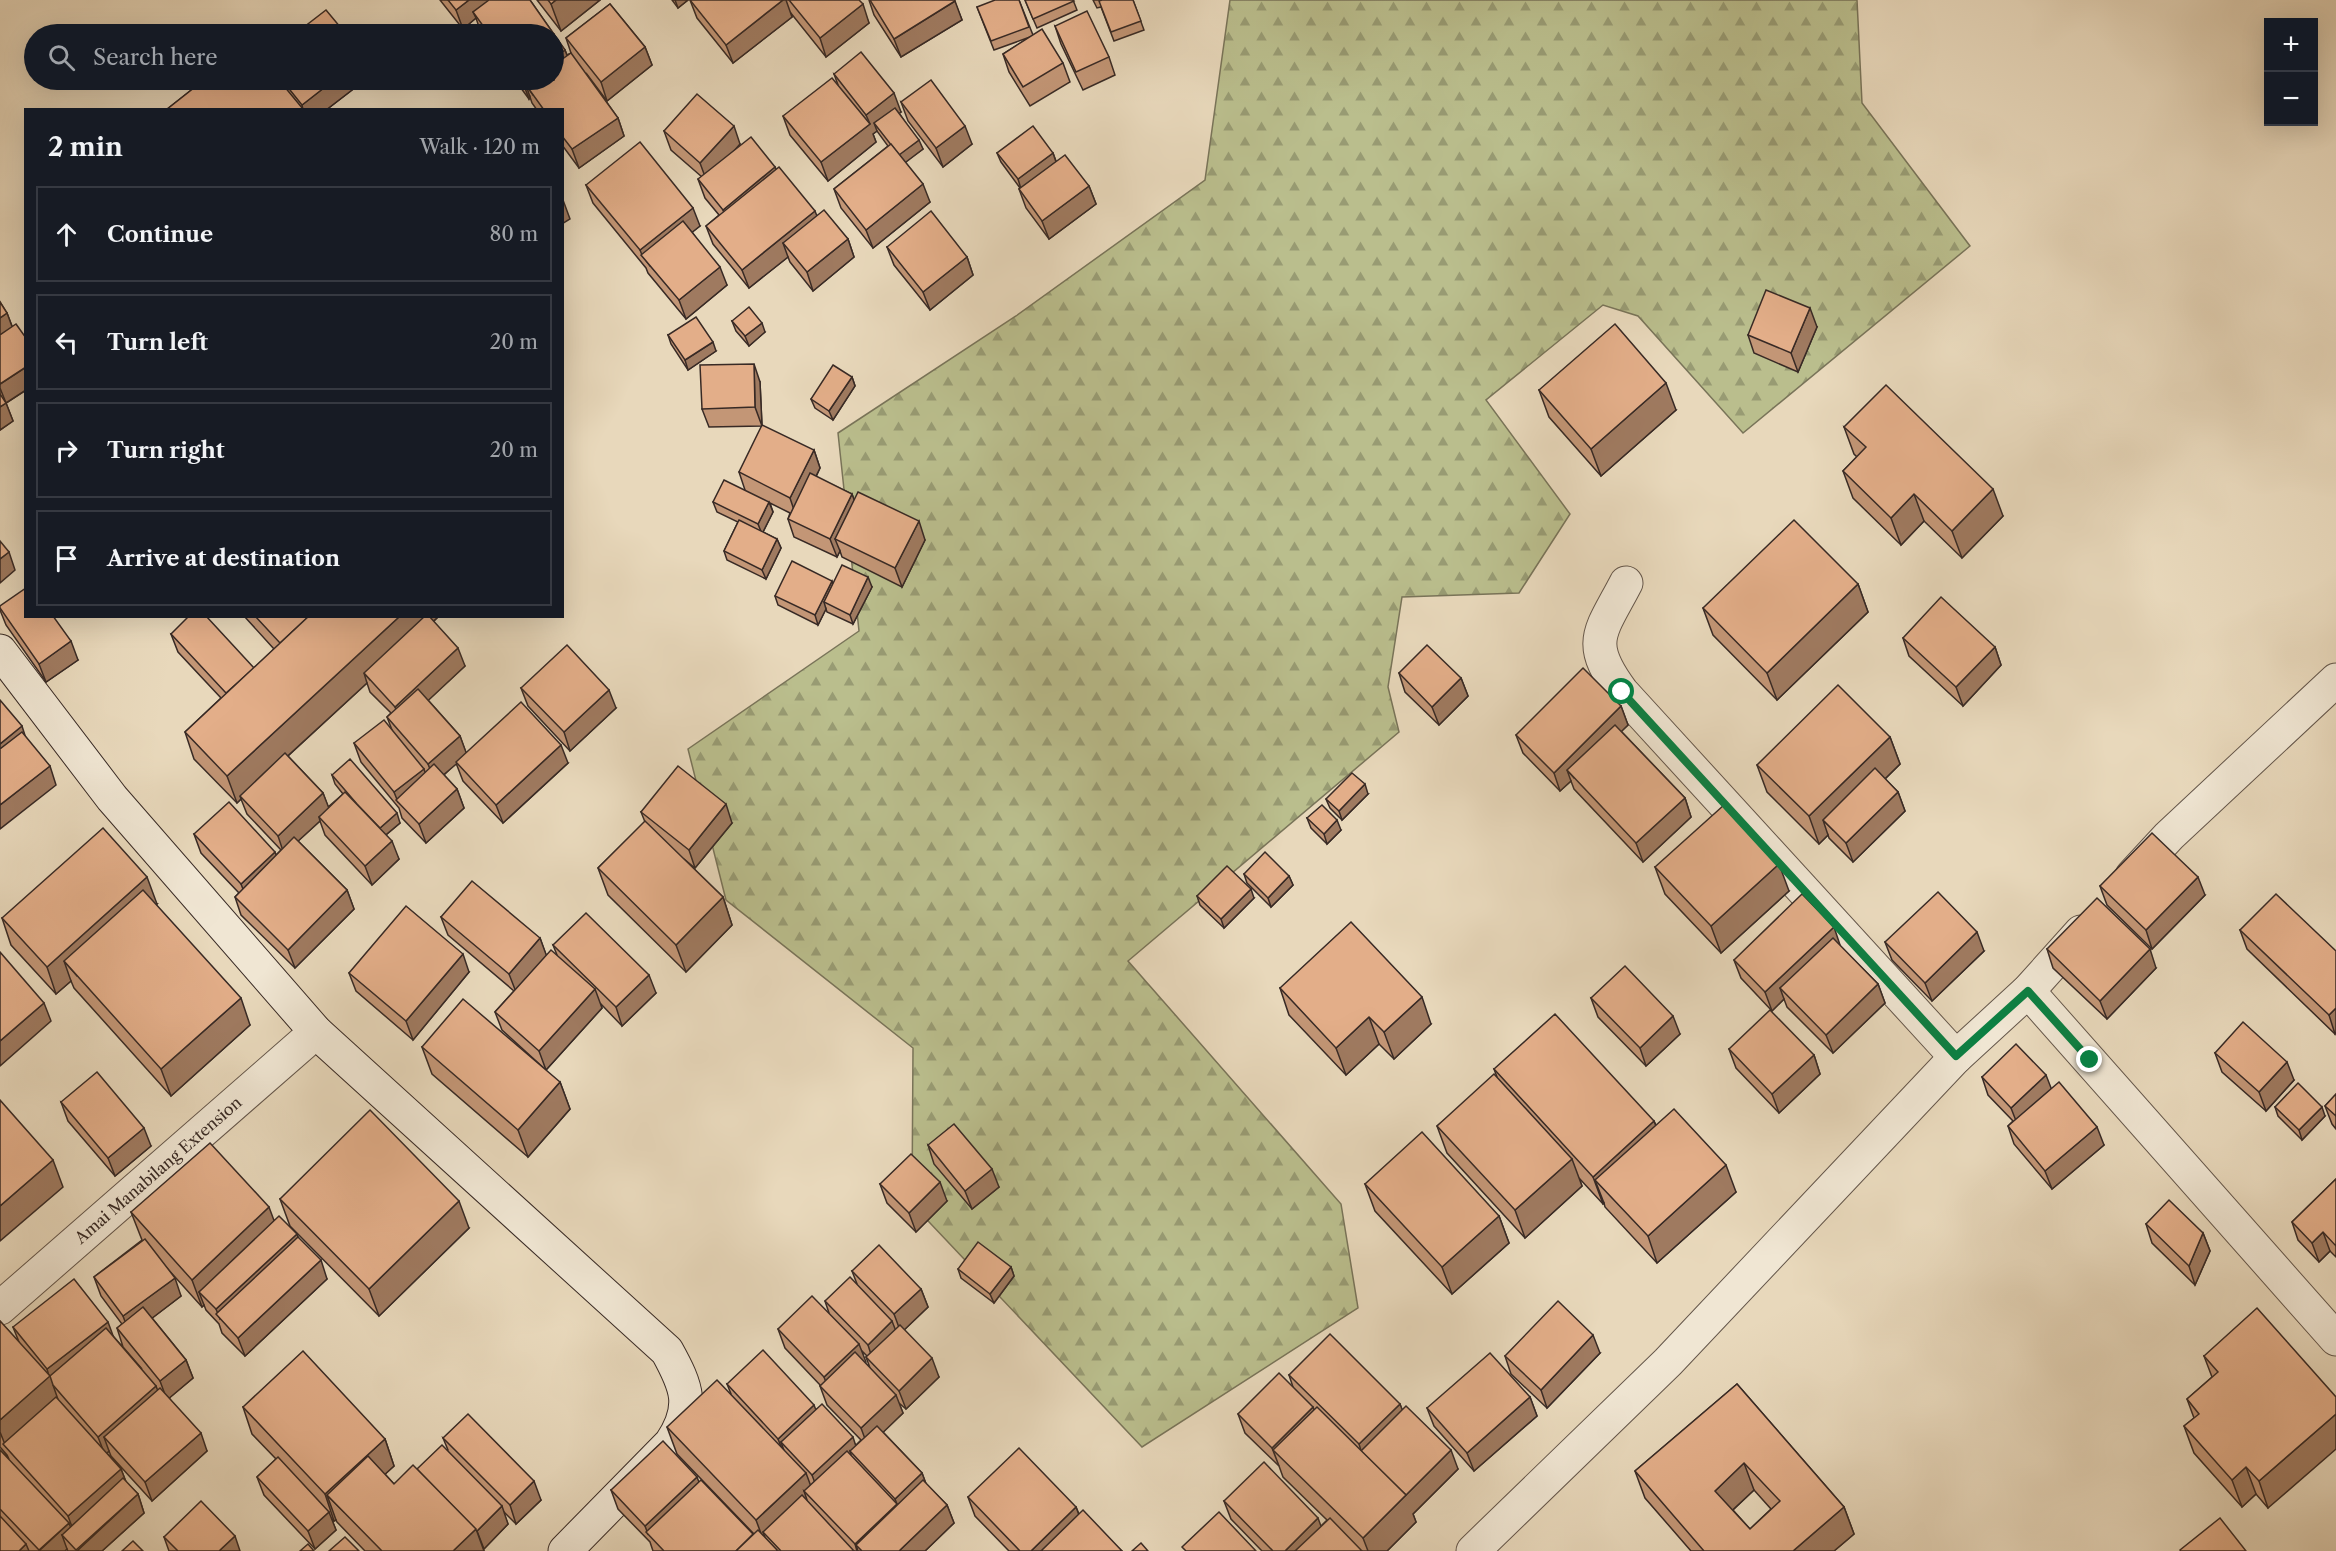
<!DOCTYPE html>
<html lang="en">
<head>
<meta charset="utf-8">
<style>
  :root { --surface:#171b24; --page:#20242c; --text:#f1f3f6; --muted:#9ea1a6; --line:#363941 }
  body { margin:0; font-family:"Libre Caslon Text",serif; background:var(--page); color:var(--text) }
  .controls { position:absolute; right:18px; top:18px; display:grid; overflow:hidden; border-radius:0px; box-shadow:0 6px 24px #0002 }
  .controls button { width:54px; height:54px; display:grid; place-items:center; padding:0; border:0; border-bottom:2px solid var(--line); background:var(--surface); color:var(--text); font:30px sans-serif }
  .stop { position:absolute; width:18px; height:18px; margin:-14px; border:4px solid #0b8043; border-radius:50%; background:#fff }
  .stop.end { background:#0b8043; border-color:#fff; box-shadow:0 2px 6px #0008 }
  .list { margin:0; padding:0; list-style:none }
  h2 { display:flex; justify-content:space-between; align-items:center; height:78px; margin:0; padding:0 24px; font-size:26px }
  h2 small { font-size:20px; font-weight:400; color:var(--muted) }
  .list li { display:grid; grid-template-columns:39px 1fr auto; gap:18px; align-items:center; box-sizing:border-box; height:96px; margin:0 12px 12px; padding:0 12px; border:2px solid var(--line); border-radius:0px }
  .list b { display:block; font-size:22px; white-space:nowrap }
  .list em { font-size:20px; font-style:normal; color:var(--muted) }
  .icon { flex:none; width:33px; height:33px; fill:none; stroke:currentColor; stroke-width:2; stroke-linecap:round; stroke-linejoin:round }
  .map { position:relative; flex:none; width:2336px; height:1551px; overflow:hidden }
  .search { position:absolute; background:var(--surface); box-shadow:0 6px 24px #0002; left:24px; top:24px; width:540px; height:66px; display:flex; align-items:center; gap:15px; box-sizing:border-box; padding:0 21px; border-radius:33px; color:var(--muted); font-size:22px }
  .panel { position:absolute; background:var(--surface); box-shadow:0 6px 24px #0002; left:24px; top:108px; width:540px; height:510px; border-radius:0px }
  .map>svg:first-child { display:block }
  .forest { fill:url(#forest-firs); stroke:#797459; stroke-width:1.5 }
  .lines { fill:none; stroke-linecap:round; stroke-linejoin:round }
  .minor-casing { stroke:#64564a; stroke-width:35 }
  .tertiary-casing { stroke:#64564a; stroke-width:35 }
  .secondary-casing { stroke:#382a25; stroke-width:35 }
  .minor { stroke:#f0e6d3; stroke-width:33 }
  .tertiary { stroke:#f0e6d3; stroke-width:33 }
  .secondary { stroke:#f0e6d3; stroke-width:33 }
  .wall { fill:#c39676; stroke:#382a25; stroke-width:1.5; fill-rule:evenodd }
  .shaded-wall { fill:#9f7a60; stroke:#382a25; stroke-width:1.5 }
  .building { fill:#e3ae89; stroke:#382a25; stroke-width:1.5; fill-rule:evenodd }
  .route { stroke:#0b8043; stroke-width:8 }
  .labels { text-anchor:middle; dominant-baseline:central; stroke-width:5; stroke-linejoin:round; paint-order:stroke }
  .street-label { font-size:16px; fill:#382a25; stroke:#f0e6d3 }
</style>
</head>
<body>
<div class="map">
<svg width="2336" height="1551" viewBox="0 0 2336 1551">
  <defs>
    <pattern id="forest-firs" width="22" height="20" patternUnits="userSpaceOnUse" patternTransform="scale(1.5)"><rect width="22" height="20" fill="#babe8d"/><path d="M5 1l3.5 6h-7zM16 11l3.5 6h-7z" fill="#989b73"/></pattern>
  </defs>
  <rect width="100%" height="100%" fill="#e8d8bb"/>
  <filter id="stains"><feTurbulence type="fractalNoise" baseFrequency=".00333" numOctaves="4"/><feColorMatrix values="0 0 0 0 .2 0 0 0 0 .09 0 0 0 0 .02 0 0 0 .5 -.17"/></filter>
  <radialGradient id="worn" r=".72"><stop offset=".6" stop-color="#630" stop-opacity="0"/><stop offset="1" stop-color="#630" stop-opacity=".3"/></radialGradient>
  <polygon class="forest" points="1230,0 1857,0 1862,103 1970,246 1743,433 1638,316 1603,305 1486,400 1570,514 1519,593 1402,597 1388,687 1399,732 1128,961 1341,1204 1358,1308 1142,1447 912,1204 913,1048 726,900 688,749 859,631 838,433 1016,316 1205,180"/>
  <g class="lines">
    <g class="minor-casing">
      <g id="minor">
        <path d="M1626 583C1600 633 1585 642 1622 692L1956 1057"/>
        <polyline points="2132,876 2169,836 2336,680"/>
        <polyline points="2028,991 2336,1339"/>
        <polyline points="1473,1551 1668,1362 1956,1057 2028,991 2081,932"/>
      </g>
    </g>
    <g class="tertiary-casing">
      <polyline id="tertiary" points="0,1308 316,1032"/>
    </g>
    <g class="secondary-casing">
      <path id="secondary" d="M0 651 112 798 316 1032 667 1351C687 1387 695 1407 671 1443L565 1551"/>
    </g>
    <use href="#minor" class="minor"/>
    <use href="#tertiary" class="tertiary"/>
    <use href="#secondary" class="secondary"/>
  </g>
  <g class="wall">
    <polygon points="440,0 530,0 565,50 567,55 571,53 566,38 610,4 645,47 652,65 607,101 586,73 618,118 624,136 579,168 562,145 562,110 537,110 532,103 530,97 529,99 515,80 554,80 554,34 483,34 480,30 476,18 463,29"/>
    <polygon points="537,0 600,0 561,31"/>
    <polygon points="672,0 688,0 678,8"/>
    <polygon points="690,0 859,0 869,23 826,57 790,12 792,17 733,63 697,18"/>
    <polygon points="869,0 954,0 962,20 901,57 874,15"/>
    <polygon points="1019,0 1033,35 1063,63 1070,82 1030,106 1009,72 1003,54 1030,37 994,50 977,7"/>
    <polygon points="1025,0 1073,0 1077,10 1037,28"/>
    <polygon points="1093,0 1133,0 1144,30 1114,41 1101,7 1097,8"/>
    <polygon points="1055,26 1109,57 1115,75 1083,90 1061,44"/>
    <polygon points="834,74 901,112 899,113 923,149 905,162 930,202 873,248 841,208 834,189 888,146 877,131 873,134 876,142 828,181 790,135 783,116 838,85"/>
    <polygon points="204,80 365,80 326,110 166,110"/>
    <polygon points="901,102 972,144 943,167 908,121"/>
    <polygon points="664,131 740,144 736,149 775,167 776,169 817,216 848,239 854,257 813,291 790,262 788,257 749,288 713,244 706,226 719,215 705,198 698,179 702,177 671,150"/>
    <polygon points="997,153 1053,153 1056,161 1089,186 1096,204 1049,239 1026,208 1019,189 1020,188 1001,162"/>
    <polygon points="586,185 700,226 692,232 727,285 686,319 648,273 646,268 593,203"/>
    <polygon points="887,247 967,257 973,275 930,310 894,265"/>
    <polygon points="0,302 7,313 12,326 26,338 26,390 6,403 13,421 0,430"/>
    <polygon points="732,321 765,332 749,346 736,331"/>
    <polygon points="1817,327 1798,372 1754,353 1748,335"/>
    <polygon points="668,335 716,351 688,370 671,344"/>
    <polygon points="852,377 855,386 833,420 815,408 811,399"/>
    <polygon points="760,382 762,426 709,427 702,409"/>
    <polygon points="1539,390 1676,410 1601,476 1549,417"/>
    <polygon points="1844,427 2003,516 1962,558 1924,521 1901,545 1853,498 1843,471 1857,457 1854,454"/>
    <polygon points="814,450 820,468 816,477 852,494 854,500 925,540 902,587 842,557 840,551 837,557 794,537 788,519 790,513 770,503 773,512 763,532 777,539 781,548 766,579 727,560 724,551 738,522 717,512 713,502 745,490 739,472"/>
    <polygon points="833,584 872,587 853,624 827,612 826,609 818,625 778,605 775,596"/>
    <polygon points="1858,584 1868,612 1777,700 1713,635 1703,608"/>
    <polygon points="0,606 78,660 46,682 6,625 0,610"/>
    <polygon points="244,616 439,616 433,622 465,666 428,700 460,736 466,753 568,763 503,823 463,781 456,763 444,775 457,789 464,808 426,843 402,818 399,808 361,762 354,743 392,730 387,717 391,713 370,692 367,683 288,756 323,793 328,807 343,794 335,784 332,775 400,823 386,835 399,859 372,885 325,835 320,821 298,841 347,890 354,909 295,968 241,915 235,897 239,893 201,853 194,834 276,855 281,850 247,814 241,799 237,803 194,759 185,732 221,698 178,652 171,634 254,668 274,649"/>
    <polygon points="1903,638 1995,647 2001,665 1963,706 1909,656"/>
    <polygon points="1399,673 1461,678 1468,696 1439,725 1405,692"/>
    <polygon points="521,688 616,708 570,751 528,706"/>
    <polygon points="1621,706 1628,725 1621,731 1685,798 1691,817 1643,862 1574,789 1571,781 1560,791 1523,753 1516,735"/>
    <polygon points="1890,737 1900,764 1885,779 1898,792 1905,811 1853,862 1829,838 1828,835 1819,844 1767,792 1757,765"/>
    <polygon points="1368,794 1342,820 1330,808 1326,799"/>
    <polygon points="641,812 732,823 695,868 684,859 723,897 732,925 686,972 608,895 598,868 645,822"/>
    <polygon points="1307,818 1341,830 1327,844 1311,828"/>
    <polygon points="1655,867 1789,891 1721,953 1665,894"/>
    <polygon points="1244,874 1289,876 1293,885 1271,907 1247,883"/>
    <polygon points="2100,886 2205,895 2152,949 2107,905"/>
    <polygon points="1197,896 1254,898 1224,928 1200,905"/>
    <polygon points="157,904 156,905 250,1025 171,1096 74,988 71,981 56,994 11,945 2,918"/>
    <polygon points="441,917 540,938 546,955 557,955 553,945 656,993 622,1026 600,1003 602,1008 546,1070 502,1030 495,1012 514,991 448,935"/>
    <polygon points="2240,930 2336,951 2335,1034 2247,949"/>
    <polygon points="1885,942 1984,951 1932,1001 1892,960"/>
    <polygon points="1840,946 1878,984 1885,1003 1833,1053 1787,1007 1784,999 1772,1011 1741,978 1734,960"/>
    <polygon points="2047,949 2156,968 2107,1019 2053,968"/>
    <polygon points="469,972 413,1040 356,991 349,973"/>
    <polygon points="1280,988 1431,1024 1394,1059 1379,1044 1346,1075 1289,1015"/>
    <polygon points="1591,998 1680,1034 1646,1066 1598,1017"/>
    <polygon points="422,1047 560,1082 570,1109 528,1157 432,1074"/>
    <polygon points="1729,1049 1814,1055 1820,1074 1779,1113 1736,1068"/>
    <polygon points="2215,1053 2294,1080 2266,1111 2222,1072"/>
    <polygon points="1494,1069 1654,1121 1656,1125 1736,1192 1657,1263 1605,1207 1604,1203 1603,1204 1579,1178 1582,1186 1525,1238 1447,1153 1437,1126 1497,1077"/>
    <polygon points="1982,1077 2051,1089 2104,1145 2052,1189 2014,1144 2008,1126 2013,1121 1988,1095"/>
    <polygon points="2336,1094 2336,1129 2332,1124 2325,1106"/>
    <polygon points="61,1102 151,1146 115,1176 68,1121"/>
    <polygon points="2275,1107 2325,1116 2302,1140 2278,1116"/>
    <polygon points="928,1145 999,1187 972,1209 934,1164"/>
    <polygon points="2336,1179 2336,1257 2330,1251 2319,1262 2298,1240 2292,1222"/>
    <polygon points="880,1184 947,1201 916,1232 887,1203"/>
    <polygon points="1365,1184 1499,1216 1509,1243 1452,1294 1375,1211"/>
    <polygon points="280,1199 469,1228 379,1316 290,1226"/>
    <polygon points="131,1212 274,1220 298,1237 327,1279 245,1356 222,1333 219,1324 206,1310 204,1305 202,1307 166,1267 181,1296 152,1318 186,1360 193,1378 169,1398 207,1451 152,1501 111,1456 109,1451 107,1453 121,1469 126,1482 138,1494 144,1513 102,1551 68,1551 67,1549 65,1551 0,1551 0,1450 9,1459 7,1455 0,1447 0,1321 19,1342 13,1327 113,1336 142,1369 123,1347 117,1328 122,1324 101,1296 94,1277 142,1240"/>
    <polygon points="2146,1224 2203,1233 2210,1251 2195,1285 2152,1243"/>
    <polygon points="1011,1267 1014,1276 994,1303 961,1278 958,1269"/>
    <path d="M852 1271 921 1289 928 1307 904 1330 939 1377 906 1409 899 1403 903 1413 883 1432 922 1473 926 1484 947 1505 954 1523 925 1551H653L650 1542 618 1509 611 1490 699 1482 754 1534 677 1454 667 1427 731 1394 727 1384 816 1409 856 1445 861 1440 827 1405 820 1386H821L785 1348 778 1329 829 1313 825 1301 857 1284ZM862 1351 867 1356 866 1357 870 1368 865 1363Z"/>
    <polygon points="1600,1353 1547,1408 1511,1374 1505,1356"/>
    <polygon points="2204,1356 2336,1397 2268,1508 2256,1494 2242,1507 2194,1453 2184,1426 2194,1418 2187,1399 2212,1377"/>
    <polygon points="1289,1375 1400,1404 1402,1410 1458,1469 1413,1514 1416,1522 1387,1551 1262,1551 1231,1519 1224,1501 1321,1526 1327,1520 1283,1477 1279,1466 1245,1433 1238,1414 1293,1387"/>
    <path d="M1737 1384 1844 1507 1854 1534 1834 1551H1691L1645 1498 1635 1471ZM1754 1490 1771 1509 1750 1529 1733 1510Z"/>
    <polygon points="1530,1397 1537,1416 1474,1471 1434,1426 1427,1408"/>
    <polygon points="243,1407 385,1439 394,1466 385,1474 394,1484 448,1450 443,1438 541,1500 516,1524 503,1511 508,1524 484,1549 483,1548 484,1551 365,1551 337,1522 336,1520 334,1521 331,1518 336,1530 315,1549 264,1495 257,1477 276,1459 252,1434"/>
    <polygon points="968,1497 1076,1507 1079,1514 1122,1551 1009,1551 975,1516"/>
    <polygon points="164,1537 240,1551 169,1551"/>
  </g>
  <g class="shaded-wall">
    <polygon points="469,0 499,0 473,12 476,18 463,29 456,10"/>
    <polygon points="556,0 600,0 561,31 551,4"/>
    <polygon points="675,0 688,0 678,8"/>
    <polygon points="783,0 786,0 792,17 733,63 726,45"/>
    <polygon points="955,1 962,20 901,57 894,39"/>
    <polygon points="863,4 869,23 826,57 820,38"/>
    <polygon points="645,47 652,65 607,101 601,82"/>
    <polygon points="565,50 572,69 533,95 526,85 530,97 529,99 522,80 554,80 554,58"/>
    <polygon points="334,80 365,80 326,110 303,110 302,105"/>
    <polygon points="894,93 901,112 879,129 874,123 877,131 873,134 876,142 828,181 821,162 870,124 866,115"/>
    <polygon points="618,118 624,136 579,168 572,149"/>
    <polygon points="734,126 740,144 707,182 700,163"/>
    <polygon points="965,126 972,144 943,167 936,148"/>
    <polygon points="919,140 923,149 902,165 898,155"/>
    <polygon points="1053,153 1056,162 1021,189 1018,179"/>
    <polygon points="775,167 782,185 730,228 723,210"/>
    <polygon points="923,184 930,202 873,248 866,230"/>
    <polygon points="1089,186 1096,204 1049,239 1042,221"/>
    <polygon points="563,200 570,219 562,224 562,201"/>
    <polygon points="693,208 700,226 650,266 642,255 640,250"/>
    <polygon points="815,211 822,229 783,243 788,257 749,288 742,270"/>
    <polygon points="848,239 854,257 813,291 807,272"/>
    <polygon points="967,257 973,275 930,310 923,292"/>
    <polygon points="720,267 727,285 686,319 679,300"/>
    <polygon points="1810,308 1817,327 1798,372 1791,353"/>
    <polygon points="7,313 17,340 0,352 0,318"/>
    <polygon points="762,323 765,332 749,346 745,336"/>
    <polygon points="713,342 716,351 688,370 685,360"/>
    <polygon points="754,364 760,382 762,426 755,407"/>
    <polygon points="26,367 26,390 6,403 0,388 0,384"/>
    <polygon points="852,377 855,386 833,420 829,411"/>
    <polygon points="1666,383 1676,410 1601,476 1591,449"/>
    <polygon points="6,403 13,421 0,430 0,407"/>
    <polygon points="814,450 820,468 796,516 790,498"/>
    <polygon points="1993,489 2003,516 1962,558 1952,531"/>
    <polygon points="852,494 859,513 835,539 840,551 837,557 830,539"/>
    <polygon points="1914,494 1924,521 1901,545 1891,518"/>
    <polygon points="769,502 773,512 762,534 758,524"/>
    <polygon points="919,521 925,540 902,587 895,568"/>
    <polygon points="777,539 781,548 766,579 762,570"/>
    <polygon points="9,552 15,570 0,583 0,559"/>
    <polygon points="868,577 872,587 853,624 850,615"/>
    <polygon points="832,581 835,591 824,602 826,609 818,625 815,615"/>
    <polygon points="1858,584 1868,612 1777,700 1767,673"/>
    <polygon points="400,616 439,616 370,680 364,673 367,683 242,798 240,796 241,799 237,803 227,776"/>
    <polygon points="71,641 78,660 46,682 39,664"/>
    <polygon points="1995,647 2001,665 1963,706 1956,687"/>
    <polygon points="458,648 465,666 402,725 395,707"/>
    <polygon points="1461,678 1468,696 1439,725 1432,707"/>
    <polygon points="609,690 616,708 570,751 564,732"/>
    <polygon points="1621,706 1628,725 1574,778 1567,770 1571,781 1560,791 1554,773"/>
    <polygon points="22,726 28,745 0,767 0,744"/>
    <polygon points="460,736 467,755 435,782 428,764"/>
    <polygon points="1890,737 1900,764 1833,830 1823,820 1828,835 1819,844 1809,816"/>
    <polygon points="561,745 568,763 503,823 496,805"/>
    <polygon points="50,766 56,785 0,829 0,805"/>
    <polygon points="424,769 430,787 398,802 394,792"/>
    <polygon points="1365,784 1368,794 1342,820 1339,811"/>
    <polygon points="457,789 464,808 426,843 419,824"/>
    <polygon points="1898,792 1905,811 1853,862 1846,843"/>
    <polygon points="323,793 330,811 319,817 320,821 284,854 278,836"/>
    <polygon points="1685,798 1691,817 1643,862 1636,843"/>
    <polygon points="726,804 732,823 695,868 689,850"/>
    <polygon points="397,813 400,823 382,838 379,829"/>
    <polygon points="1337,820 1341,830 1327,844 1324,834"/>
    <polygon points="392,841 399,859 372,885 365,866"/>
    <polygon points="275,852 282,870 248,902 241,884"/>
    <polygon points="1779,864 1789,891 1721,953 1711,926"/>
    <polygon points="1289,876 1293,885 1271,907 1268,898"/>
    <polygon points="147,877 157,904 77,976 64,961 71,981 56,994 47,967"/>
    <polygon points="2198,877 2205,895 2152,949 2146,930"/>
    <polygon points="1251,889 1254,898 1224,928 1221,919"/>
    <polygon points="347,890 354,909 295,968 288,950"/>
    <polygon points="723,897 732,925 686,972 676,945"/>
    <polygon points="1834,927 1840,945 1780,988 1784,999 1772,1011 1765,992"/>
    <polygon points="1977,932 1984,951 1932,1001 1925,983"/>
    <polygon points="540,938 547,957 516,992 509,974"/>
    <polygon points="2150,949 2156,968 2107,1019 2100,1001"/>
    <polygon points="463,954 469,972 413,1040 406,1021"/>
    <polygon points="649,975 656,993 622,1026 616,1007"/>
    <polygon points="1878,984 1885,1003 1833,1053 1826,1035"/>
    <polygon points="595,989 602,1008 546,1070 539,1051"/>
    <polygon points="1422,997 1431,1024 1394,1059 1384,1032"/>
    <polygon points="241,998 250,1025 171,1096 161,1069"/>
    <polygon points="44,1003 51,1021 0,1066 0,1041"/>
    <polygon points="2336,1008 2336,1033 2335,1034 2329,1015"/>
    <polygon points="1673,1016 1680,1034 1646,1066 1640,1048"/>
    <polygon points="1369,1017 1379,1044 1346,1075 1336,1048"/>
    <polygon points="1814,1055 1820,1074 1779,1113 1772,1094"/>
    <polygon points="2287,1062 2294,1080 2266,1111 2259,1092"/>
    <polygon points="2046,1075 2053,1093 2018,1126 2011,1108"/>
    <polygon points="560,1082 570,1109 528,1157 518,1130"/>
    <polygon points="2322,1107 2325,1116 2302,1140 2299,1130"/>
    <polygon points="1654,1121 1664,1148 1595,1180 1604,1203 1603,1204 1593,1177"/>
    <polygon points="2097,1127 2104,1145 2052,1189 2045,1171"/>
    <polygon points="144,1128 151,1146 115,1176 108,1158"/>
    <polygon points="1572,1159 1582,1186 1525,1238 1515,1210"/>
    <polygon points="53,1160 63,1187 0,1241 0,1206"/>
    <polygon points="1726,1165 1736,1192 1657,1263 1648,1236"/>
    <polygon points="992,1169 999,1187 972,1209 965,1191"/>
    <polygon points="940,1182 947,1201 916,1232 909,1213"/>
    <polygon points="459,1201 469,1228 379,1316 369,1289"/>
    <polygon points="269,1207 279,1234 199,1292 204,1305 202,1307 192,1280"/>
    <polygon points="1499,1216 1509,1243 1452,1294 1442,1267"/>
    <polygon points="2323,1232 2330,1251 2319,1262 2312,1243"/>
    <polygon points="2203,1233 2210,1251 2195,1285 2189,1266"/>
    <polygon points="297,1234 303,1253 220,1319 216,1309"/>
    <polygon points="321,1260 327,1279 245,1356 238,1338"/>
    <polygon points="1011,1267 1014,1276 994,1303 990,1294"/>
    <polygon points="175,1278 181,1296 130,1335 123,1316"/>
    <polygon points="921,1289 928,1307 901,1333 894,1314"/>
    <polygon points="892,1321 899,1339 874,1364 868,1345"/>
    <polygon points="108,1322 115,1341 53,1385 62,1411 6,1447 0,1432 0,1420 49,1376 47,1369"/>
    <polygon points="1593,1335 1600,1353 1547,1408 1541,1390"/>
    <polygon points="859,1344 866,1362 831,1396 824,1377"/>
    <polygon points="932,1358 939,1377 906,1409 899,1391"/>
    <polygon points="186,1360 193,1378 167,1400 160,1381"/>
    <polygon points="156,1386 163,1404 104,1437 109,1451 105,1455 98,1437"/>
    <polygon points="896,1395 903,1413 868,1447 861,1428"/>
    <polygon points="1530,1397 1537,1416 1474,1471 1467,1453"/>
    <polygon points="1400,1404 1407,1422 1362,1454 1359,1444"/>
    <polygon points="814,1405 821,1423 781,1442 786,1456 785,1457 778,1439"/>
    <polygon points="1313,1407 1320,1426 1273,1450 1279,1466 1272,1448"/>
    <polygon points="2336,1414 2336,1449 2268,1508 2259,1481"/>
    <polygon points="201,1433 207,1451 152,1501 145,1482"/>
    <polygon points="853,1437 859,1456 850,1451 853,1462 819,1494 812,1475"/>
    <polygon points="385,1439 394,1466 344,1512 327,1495 336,1520 334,1521 325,1494"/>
    <polygon points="1451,1450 1458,1469 1413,1514 1416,1522 1387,1551 1368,1551 1363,1538"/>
    <polygon points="1744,1463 1754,1490 1724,1518 1715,1491"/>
    <polygon points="2246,1467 2256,1494 2242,1507 2232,1480"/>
    <polygon points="121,1469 128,1487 75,1535 68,1516"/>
    <polygon points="806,1473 816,1500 804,1491 809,1506 763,1532 768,1545 766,1547 756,1520"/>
    <polygon points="922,1473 929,1492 856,1545 858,1551 857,1551 855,1544 897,1504 895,1499"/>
    <polygon points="697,1477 704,1495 648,1534 645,1526"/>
    <polygon points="534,1481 541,1500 516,1524 510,1505"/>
    <polygon points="138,1494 144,1513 102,1551 77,1551"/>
    <polygon points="947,1505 954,1523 925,1551 899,1551"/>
    <polygon points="502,1506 508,1524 484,1549 477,1531"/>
    <polygon points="1076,1507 1083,1526 1057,1551 1031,1551"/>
    <polygon points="1844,1507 1854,1534 1834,1551 1793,1551"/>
    <polygon points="329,1512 336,1530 315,1549 308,1531"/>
    <polygon points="1318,1518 1325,1537 1311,1551 1285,1551"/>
    <polygon points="69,1523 76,1541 62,1535 67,1549 65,1551 39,1551"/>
    <polygon points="476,1529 484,1551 453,1551"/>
    <polygon points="235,1536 240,1551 219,1551"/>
    <polygon points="26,1544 29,1551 19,1551"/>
  </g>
  <g class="building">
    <polygon points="448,0 469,0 456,10"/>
    <polygon points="489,0 530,0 565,50 554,58 554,34 489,34 473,12"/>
    <polygon points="548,0 556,0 551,4"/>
    <polygon points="690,0 783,0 726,45"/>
    <polygon points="789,0 859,0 863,4 820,38"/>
    <polygon points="870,0 954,0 955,1 894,39"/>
    <polygon points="995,0 1019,0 1029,27 991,41 977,7"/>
    <polygon points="1025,0 1073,0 1074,1 1033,19"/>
    <polygon points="1102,0 1133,0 1141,21 1111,32 1099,1"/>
    <polygon points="610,4 645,47 601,82 566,38"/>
    <polygon points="326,10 346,34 295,34"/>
    <polygon points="1087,11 1109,57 1076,72 1055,26"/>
    <polygon points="1042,29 1063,63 1023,87 1003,54"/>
    <polygon points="861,52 894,93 866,115 834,74"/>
    <polygon points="571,53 618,118 572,149 562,136 562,110 544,110 526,85 533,80 554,80 554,65"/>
    <polygon points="832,78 870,124 821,162 783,116"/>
    <polygon points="204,80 279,80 303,109 166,110"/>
    <polygon points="282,80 334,80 302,105"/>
    <polygon points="931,80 965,126 936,148 901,102"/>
    <polygon points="697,94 734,126 700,163 664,131"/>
    <polygon points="895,108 919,140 899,155 874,123"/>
    <polygon points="1033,126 1053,153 1018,179 997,153"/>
    <polygon points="751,137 775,167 723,210 698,179"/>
    <polygon points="640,142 693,208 640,250 586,185"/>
    <polygon points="891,144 923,184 866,230 834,189"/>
    <polygon points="1065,155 1089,186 1042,221 1019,189"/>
    <polygon points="779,167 815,211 742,270 706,226"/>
    <polygon points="824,210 848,239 807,272 783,243"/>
    <polygon points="931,211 967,257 923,292 887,247"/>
    <polygon points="683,221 720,267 679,300 641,255"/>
    <polygon points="1766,290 1810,308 1791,353 1748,335"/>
    <polygon points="0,302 7,313 0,318"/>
    <polygon points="749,307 762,323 745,336 732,321"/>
    <polygon points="696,317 713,342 685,360 668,335"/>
    <polygon points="16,324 26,338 26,367 0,384 0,335"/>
    <polygon points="1615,324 1666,383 1591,449 1539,390"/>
    <polygon points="754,364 755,407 702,409 700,365"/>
    <polygon points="833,365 852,377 829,411 811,399"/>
    <polygon points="1886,385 1993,489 1952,531 1914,494 1891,518 1843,471 1866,447 1844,427"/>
    <polygon points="0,394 6,403 0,407"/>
    <polygon points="762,425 814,450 790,498 739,472"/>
    <polygon points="810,473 852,494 830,539 788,519"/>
    <polygon points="724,480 769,502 758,524 713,502"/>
    <polygon points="858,492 919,521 895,568 835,539"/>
    <polygon points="739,520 777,539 762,570 724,551"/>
    <polygon points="1794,520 1858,584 1767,673 1703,608"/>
    <polygon points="0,541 9,552 0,559"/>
    <polygon points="792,561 832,581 815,615 775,596"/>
    <polygon points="842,565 868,577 850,615 824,602"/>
    <polygon points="26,588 26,616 53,616 71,641 39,664 0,608 0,606"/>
    <polygon points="1941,597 1995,647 1956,687 1903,638"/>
    <polygon points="189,616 206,616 254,668 226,693 171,634"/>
    <polygon points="255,616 309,616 280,643"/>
    <polygon points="309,616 400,616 227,776 185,732"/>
    <polygon points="425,616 429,616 458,648 395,707 364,673"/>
    <polygon points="567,645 609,690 564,732 521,688"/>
    <polygon points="1427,645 1461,678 1432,707 1399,673"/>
    <polygon points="1583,668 1621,706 1554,773 1516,735"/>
    <polygon points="1838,685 1890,737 1809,816 1757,765"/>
    <polygon points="418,689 460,736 428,764 387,717"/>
    <polygon points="0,700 22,726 0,744"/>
    <polygon points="521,702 561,745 496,805 456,762"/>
    <polygon points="384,720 424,769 394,792 354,743"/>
    <polygon points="1615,725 1685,798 1636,843 1567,770"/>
    <polygon points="22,732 50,766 0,805 0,749"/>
    <polygon points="285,753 323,793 278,836 240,796"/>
    <polygon points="350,759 397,813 380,828 357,804 332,775"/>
    <polygon points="434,764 457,789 419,824 396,800"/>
    <polygon points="678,766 726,804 689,850 641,812"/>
    <polygon points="1875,768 1898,792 1846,843 1823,820"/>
    <polygon points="1352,773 1365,784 1339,811 1326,799"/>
    <polygon points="345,792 392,841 365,866 319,817"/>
    <polygon points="229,802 275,852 241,884 194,834"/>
    <polygon points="1322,805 1337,820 1324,834 1307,818"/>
    <polygon points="1724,805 1779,864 1711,926 1655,867"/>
    <polygon points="645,821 723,897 676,945 598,868"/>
    <polygon points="103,828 147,877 47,967 2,918"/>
    <polygon points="2152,833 2198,877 2146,930 2100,886"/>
    <polygon points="294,837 347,890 288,950 235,897"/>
    <polygon points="1265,852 1289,876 1268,898 1244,874"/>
    <polygon points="1227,866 1251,889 1221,919 1197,896"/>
    <polygon points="472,881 540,938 509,974 441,917"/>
    <polygon points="143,890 241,998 161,1069 64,961"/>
    <polygon points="1938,892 1977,932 1925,983 1885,942"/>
    <polygon points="1802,894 1834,927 1765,992 1734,960"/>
    <polygon points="2276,894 2336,951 2336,1008 2329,1015 2240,930"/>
    <polygon points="2097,898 2150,949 2100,1001 2047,949"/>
    <polygon points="406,906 463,954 406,1021 349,973"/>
    <polygon points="586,913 649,975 616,1007 553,945"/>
    <polygon points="1351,922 1422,997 1384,1032 1369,1017 1336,1048 1280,988"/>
    <polygon points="1833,938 1878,984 1826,1035 1780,988"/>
    <polygon points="551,950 595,989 539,1051 495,1012"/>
    <polygon points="0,952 44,1003 0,1041"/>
    <polygon points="1625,966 1673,1016 1640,1048 1591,998"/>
    <polygon points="463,999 560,1082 518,1130 422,1047"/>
    <polygon points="1770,1010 1814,1055 1772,1094 1729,1049"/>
    <polygon points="1555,1014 1654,1121 1593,1177 1494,1069"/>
    <polygon points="2243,1022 2287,1062 2259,1092 2215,1053"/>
    <polygon points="2016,1044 2046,1075 2011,1108 1982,1077"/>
    <polygon points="97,1072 144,1128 108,1158 61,1102"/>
    <polygon points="1494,1074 1572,1159 1515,1210 1437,1126"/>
    <polygon points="2059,1082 2097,1127 2045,1171 2008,1126"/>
    <polygon points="2298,1083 2322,1107 2299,1130 2275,1107"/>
    <polygon points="2336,1094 2336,1116 2325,1106"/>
    <polygon points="0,1100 53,1160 0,1206"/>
    <polygon points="1674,1109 1726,1165 1648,1236 1595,1180"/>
    <polygon points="370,1110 459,1201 369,1289 280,1199"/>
    <polygon points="954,1124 992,1169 965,1191 928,1145"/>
    <polygon points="1422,1132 1499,1216 1442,1267 1365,1184"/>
    <polygon points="210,1143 269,1207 192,1280 131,1212"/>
    <polygon points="911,1154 940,1182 909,1213 880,1184"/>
    <polygon points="2336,1179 2336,1246 2323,1232 2312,1243 2292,1222"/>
    <polygon points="2169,1200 2203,1233 2189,1266 2146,1224"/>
    <polygon points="279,1216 297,1234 216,1309 199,1292"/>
    <polygon points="298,1237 321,1260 238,1338 216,1314"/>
    <polygon points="145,1239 175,1278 123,1316 94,1277"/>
    <polygon points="978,1242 1011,1267 990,1294 958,1269"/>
    <polygon points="879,1245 921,1289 894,1314 852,1271"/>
    <polygon points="850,1277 892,1321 868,1345 825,1301"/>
    <polygon points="74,1279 108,1322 47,1369 13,1327"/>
    <polygon points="812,1296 859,1344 824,1377 778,1329"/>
    <polygon points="1558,1301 1593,1335 1541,1390 1505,1356"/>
    <polygon points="143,1307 186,1360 160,1381 117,1328"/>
    <polygon points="2257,1308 2336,1397 2336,1414 2259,1481 2246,1467 2232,1480 2184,1426 2199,1414 2187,1399 2218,1372 2204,1356"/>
    <polygon points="0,1321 50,1376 0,1420"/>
    <polygon points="900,1325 932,1358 899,1391 866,1357"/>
    <polygon points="106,1328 156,1386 98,1437 53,1385 50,1376"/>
    <polygon points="1330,1334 1400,1404 1359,1444 1289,1375"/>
    <polygon points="763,1350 814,1405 778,1439 727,1384"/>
    <polygon points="303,1351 385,1439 325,1494 243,1407"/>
    <polygon points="855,1352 896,1395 861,1428 820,1386"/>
    <polygon points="1490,1353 1530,1397 1467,1453 1427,1408"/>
    <polygon points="1279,1373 1313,1407 1272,1448 1238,1414"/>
    <polygon points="717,1380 806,1473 756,1520 667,1427"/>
    <path d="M1737 1384 1844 1507 1793 1551H1704L1635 1471ZM1744 1463 1780 1501 1750 1529 1715 1491Z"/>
    <polygon points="160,1388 201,1433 145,1482 104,1437"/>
    <polygon points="56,1397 121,1469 68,1516 3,1444"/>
    <polygon points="822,1404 853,1437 812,1475 781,1442"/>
    <polygon points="1406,1406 1451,1450 1405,1496 1406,1495 1361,1451"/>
    <polygon points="1317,1407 1406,1495 1363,1538 1273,1450"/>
    <polygon points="468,1414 534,1481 510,1505 443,1438"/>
    <polygon points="877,1426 922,1473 895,1499 850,1451"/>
    <polygon points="663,1441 697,1477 645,1526 611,1490"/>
    <polygon points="442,1445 502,1506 477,1531 417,1469"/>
    <polygon points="1019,1448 1076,1507 1031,1551 1020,1551 968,1497"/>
    <polygon points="0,1450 69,1523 39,1550 0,1509"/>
    <polygon points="847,1451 897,1504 855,1544 804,1491"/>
    <polygon points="368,1456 394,1484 413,1465 476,1529 453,1551 382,1551 327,1495"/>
    <polygon points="278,1457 329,1512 308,1531 257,1477"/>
    <polygon points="1264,1462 1318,1518 1285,1551 1273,1551 1224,1501"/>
    <polygon points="123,1478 138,1494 76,1550 62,1535"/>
    <polygon points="701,1480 753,1534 736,1551 664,1551 646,1532"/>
    <polygon points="923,1480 947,1505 899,1551 862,1551 856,1545"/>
    <polygon points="802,1495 854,1551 781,1551 763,1532"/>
    <polygon points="201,1501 235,1536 219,1551 178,1551 164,1537"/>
    <polygon points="1083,1510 1122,1551 1041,1551"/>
    <polygon points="1219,1512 1256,1551 1186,1551 1182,1547"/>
    <polygon points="0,1516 26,1544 19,1551 0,1551"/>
    <polygon points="1330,1518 1362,1551 1295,1551"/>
    <polygon points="2220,1518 2246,1551 2181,1551 2180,1550"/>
    <polygon points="758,1530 778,1551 736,1551"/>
    <polygon points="345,1537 359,1551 329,1551"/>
    <polygon points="133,1541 143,1551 122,1551"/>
    <polygon points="1141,1543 1148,1551 1132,1551"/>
    <polygon points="308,1544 314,1551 300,1551"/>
  </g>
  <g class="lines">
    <polyline class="route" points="1622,692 1956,1056 2028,991 2090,1060"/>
  </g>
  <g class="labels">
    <g class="street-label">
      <text transform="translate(158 1170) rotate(-41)">Amai Manabilang Extension</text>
    </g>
  </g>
  <rect width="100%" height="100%" filter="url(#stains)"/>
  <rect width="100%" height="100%" fill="url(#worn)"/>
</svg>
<div class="controls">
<button>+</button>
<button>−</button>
</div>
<div class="stop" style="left:1622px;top:692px"></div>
<div class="stop end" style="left:2090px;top:1060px"></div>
<div class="search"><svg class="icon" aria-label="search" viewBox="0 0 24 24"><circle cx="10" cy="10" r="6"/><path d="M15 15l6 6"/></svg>Search here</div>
<section class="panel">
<h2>2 min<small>Walk · 120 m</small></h2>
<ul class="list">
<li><svg class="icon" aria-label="ahead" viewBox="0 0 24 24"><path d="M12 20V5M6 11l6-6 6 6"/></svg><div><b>Continue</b></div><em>80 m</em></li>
<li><svg class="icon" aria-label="left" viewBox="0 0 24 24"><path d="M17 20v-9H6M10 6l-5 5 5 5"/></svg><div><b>Turn left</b></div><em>20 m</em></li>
<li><svg class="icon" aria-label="right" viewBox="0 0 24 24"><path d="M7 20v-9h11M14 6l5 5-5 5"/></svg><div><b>Turn right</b></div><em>20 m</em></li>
<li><svg class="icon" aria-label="arrive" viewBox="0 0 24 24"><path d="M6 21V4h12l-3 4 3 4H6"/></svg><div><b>Arrive at destination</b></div></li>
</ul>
</section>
</div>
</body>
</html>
